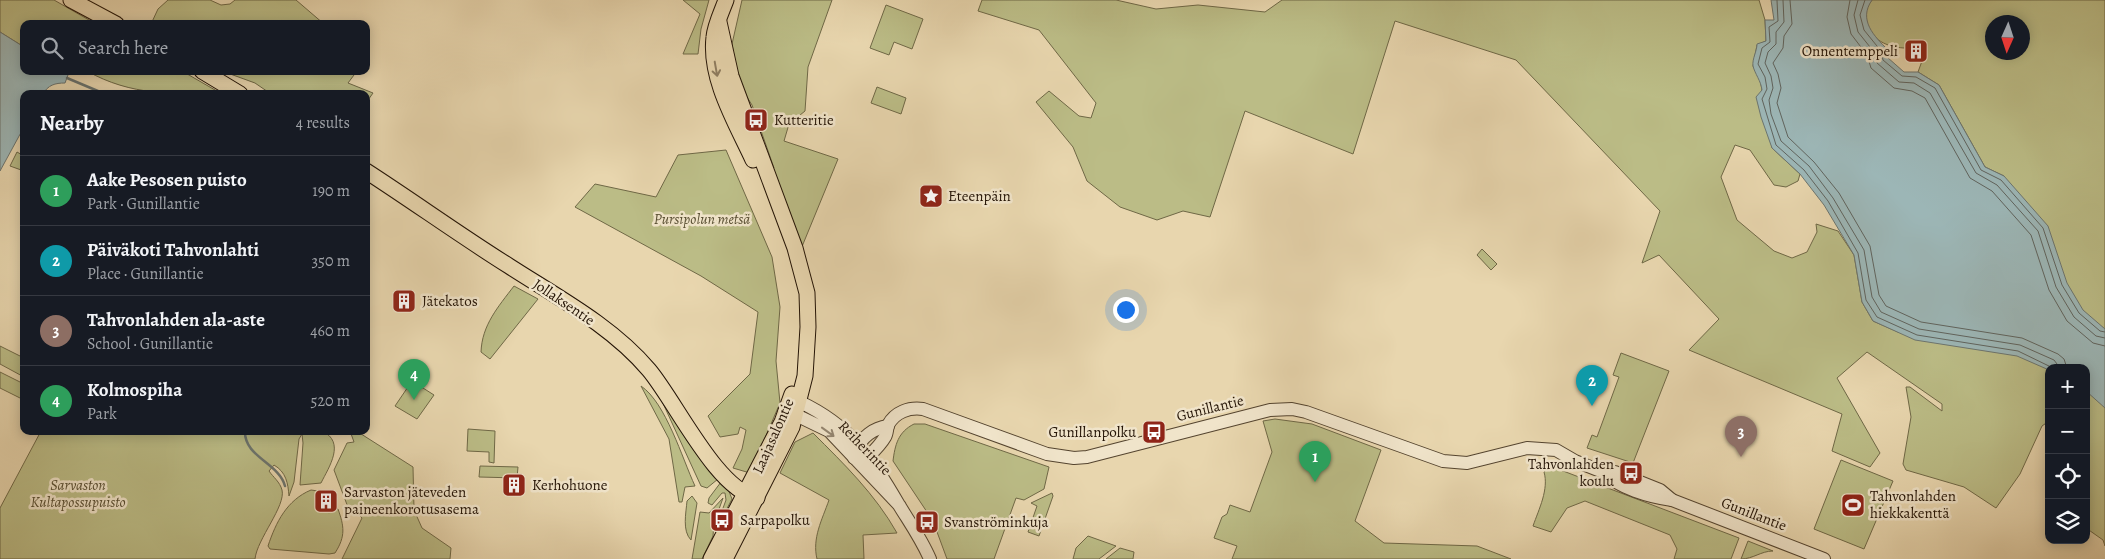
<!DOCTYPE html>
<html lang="en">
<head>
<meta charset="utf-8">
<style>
  :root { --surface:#171b24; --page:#20242c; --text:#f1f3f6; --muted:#9ea1a6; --line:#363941; --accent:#b45309 }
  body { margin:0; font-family:Alegreya,serif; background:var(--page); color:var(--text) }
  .controls { position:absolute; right:15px; bottom:15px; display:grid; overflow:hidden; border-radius:10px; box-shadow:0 2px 12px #0003 }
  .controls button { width:45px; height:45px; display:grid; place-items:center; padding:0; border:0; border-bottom:1px solid var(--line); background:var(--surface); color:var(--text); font:25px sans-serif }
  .compass { position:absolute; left:1985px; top:15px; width:45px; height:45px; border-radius:50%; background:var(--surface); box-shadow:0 2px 12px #0003; rotate:183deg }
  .you { position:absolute; left:1125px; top:309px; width:18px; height:18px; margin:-12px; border:4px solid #fff; border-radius:50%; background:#1a73e8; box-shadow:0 0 0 8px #1a73e833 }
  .badge { display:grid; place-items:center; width:32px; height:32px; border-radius:50%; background:var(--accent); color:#fff; font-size:16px; font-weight:700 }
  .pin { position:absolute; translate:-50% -41px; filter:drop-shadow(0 1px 2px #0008) }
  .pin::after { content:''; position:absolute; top:26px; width:18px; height:15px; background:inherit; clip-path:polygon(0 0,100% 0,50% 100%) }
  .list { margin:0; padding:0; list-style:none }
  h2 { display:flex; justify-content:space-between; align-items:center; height:65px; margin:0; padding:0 20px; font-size:21px }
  h2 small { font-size:16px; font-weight:400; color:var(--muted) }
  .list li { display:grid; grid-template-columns:32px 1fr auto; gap:15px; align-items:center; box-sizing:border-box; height:70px; padding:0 20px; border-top:1px solid var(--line) }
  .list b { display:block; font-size:19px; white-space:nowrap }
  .list p { margin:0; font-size:16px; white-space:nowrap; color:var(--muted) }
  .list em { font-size:16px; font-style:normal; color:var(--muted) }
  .icon { flex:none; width:28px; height:28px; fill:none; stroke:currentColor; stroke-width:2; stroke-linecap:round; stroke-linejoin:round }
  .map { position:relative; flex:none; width:2105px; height:559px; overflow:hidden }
  .search { position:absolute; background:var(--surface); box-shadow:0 2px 12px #0003; left:20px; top:20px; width:350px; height:55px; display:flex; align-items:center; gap:12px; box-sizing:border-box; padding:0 18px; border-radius:10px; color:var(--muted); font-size:19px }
  .panel { position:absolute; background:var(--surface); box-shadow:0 2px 12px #0003; left:20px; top:90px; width:350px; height:345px; border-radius:10px }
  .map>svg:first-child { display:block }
  .green { fill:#bbbc86; stroke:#6f6846; fill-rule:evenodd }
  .water { fill:#9cb6b6; stroke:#6c756f }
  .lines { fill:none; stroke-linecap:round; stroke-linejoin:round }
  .shore { stroke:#60645e; stroke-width:1 }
  .stream { stroke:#6c756f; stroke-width:2.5 }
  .minor-casing { stroke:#54442f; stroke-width:14 }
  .major-casing { stroke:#231305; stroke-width:17 }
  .minor { stroke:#f0e4ca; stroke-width:12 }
  .major { stroke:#e8d6ae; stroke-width:15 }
  .oneway { stroke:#8f7e62 }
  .oneway2 { stroke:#948671 }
  .labels { text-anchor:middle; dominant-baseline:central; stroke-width:5; stroke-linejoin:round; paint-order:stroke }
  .poi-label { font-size:15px; fill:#231305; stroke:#f0e4ca; text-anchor:start }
  .park-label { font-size:15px; font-style:italic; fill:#584e32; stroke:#f0e4ca }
  .street-label { font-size:15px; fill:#231305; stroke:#f0e4ca }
</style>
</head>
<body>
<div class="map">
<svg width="2105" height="559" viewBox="0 0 2105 559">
  <rect width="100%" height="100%" fill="#e8d6ae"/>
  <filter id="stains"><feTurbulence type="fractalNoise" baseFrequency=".004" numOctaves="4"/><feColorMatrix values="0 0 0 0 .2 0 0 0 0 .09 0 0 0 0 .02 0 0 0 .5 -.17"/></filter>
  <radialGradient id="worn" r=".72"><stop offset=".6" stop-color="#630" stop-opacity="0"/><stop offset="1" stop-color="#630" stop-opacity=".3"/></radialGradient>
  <g class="green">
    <polygon points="0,0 54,0 96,24 24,24 24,47 0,32"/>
    <polygon points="168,0 210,0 221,5 230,4 235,0 296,0 324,24 151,24 158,9"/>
    <polygon points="683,0 709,0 701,29 698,54 683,54 700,14"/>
    <polygon points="742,0 832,0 808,67 805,111 789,124 784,141 838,159 801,249 771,171 774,168 752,105 745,94 737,74 732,44"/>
    <path d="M982 0H1116L1156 9 1198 5 1265 12 1282 0H1759L1765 20 1766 41 1757 45 1753 66 1760 79 1772 148 1800 174 1798 181 1786 187 1774 185 1750 150 1735 145 1721 177 1737 220 1774 251 1792 258 1807 252 1817 232 1816 224 1838 231 1854 255 1862 302 1873 321 1898 332 1962 318 2004 176 1985 167 1939 85 1918 72 1922 61 1919 48C1914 46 1909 48 1904 48 1887 47 1871 40 1867 22 1865 13 1866 8 1872 0H2105V546L2103 540 2086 528V368H2049V421L2042 426 2020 474 1996 508 1964 487 1906 470 1903 464 1911 417 1906 387H1910L1942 411V404L1867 352 1837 378 1880 453 1870 467 1832 451 1842 414 1689 350 1719 319 1659 255 1642 263 1660 211 1516 60 1395 21 1353 154 1245 111 1210 217 1183 211 1157 220 1120 207 1087 181 1073 147 1036 102 1049 91 1079 116 1091 118 1096 103 1039 30 978 11ZM1992 22H2022V52H1992Z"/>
    <polygon points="886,5 923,19 912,49 894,42 889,55 870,48"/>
    <path d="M87 71H182L222 94C174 94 131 96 87 71Z"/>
    <polygon points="222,71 357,71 348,83 373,93 366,103 366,94 271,94 255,83"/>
    <polygon points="877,87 906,98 901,114 871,103"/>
    <polygon points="726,150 772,257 780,307 776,361 780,403 750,473 733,468 742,449 746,430 740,427 738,434 720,437 708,416 750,374 758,312 701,276 575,207 595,184 656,197 678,155"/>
    <polygon points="17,152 24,156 24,171 10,166"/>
    <polygon points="1482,249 1497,264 1491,270 1477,255"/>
    <path d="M514 286 538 299 490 359 481 352C482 325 498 307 514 286Z"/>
    <polygon points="0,346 24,358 24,377 0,364"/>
    <polygon points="1621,353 1669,371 1633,463 1587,448 1592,435 1597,437 1619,377 1613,375"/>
    <polygon points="0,372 24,384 24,400 0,388"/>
    <polygon points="412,381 434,395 417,419 395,406"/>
    <path d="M641 386C666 403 682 458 695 486L685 487 682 502H679L669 439Z"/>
    <polygon points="661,399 688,442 718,479 707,488 701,486"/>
    <polygon points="1275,419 1312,424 1381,450 1355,521 1384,543 1477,546 1511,559 1232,559 1237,546 1214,538 1222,517 1227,514 1230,505 1250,512 1272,452 1263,421"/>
    <path d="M914 424H925L1049 467 1044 489 1024 500 1016 498 994 559H947L933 521 893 461C895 445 898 432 914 424Z"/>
    <polygon points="468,429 495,431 494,463 489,462 489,452 467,451"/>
    <path d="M41 431H322C346 442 329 467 321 483L300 485 303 443 302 434 299 439 294 482 289 496C288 483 286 472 274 465L269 471C273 477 280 482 282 490 286 506 257 539 255 559H0V508Z"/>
    <polygon points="350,431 358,432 413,467 414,510 422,528 451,548 450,559 342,559 362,518 354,510 349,510 334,470 347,443 354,442"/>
    <path d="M813 433C844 464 875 494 897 533L863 535 864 559H817C812 538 822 520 829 500L780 473 795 442Z"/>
    <polygon points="1841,460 1893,481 1864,549 1814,529"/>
    <polygon points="480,466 518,467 517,478 479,477"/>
    <path d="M1550 466 1739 538 1731 559H1674L1677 549 1670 535 1585 501 1567 508 1551 532 1533 526C1539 509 1549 489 1544 472Z"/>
    <polygon points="721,482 728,489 732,499 721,520 719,519 726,500 725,493 722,493 712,505 708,503 709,498"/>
    <path d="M311 490 325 492 318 504 329 513 335 508 338 509C344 526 346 536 335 553L329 554 270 549 268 546C276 522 287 500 311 490Z"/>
    <polygon points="1052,493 1053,496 1039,536 1028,532 1037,506 1031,503"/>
    <path d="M692 496 697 503 691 540C682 531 686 513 687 501Z"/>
    <polygon points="723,498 714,523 713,536 702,559 692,559 700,512 709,513"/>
    <polygon points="1088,536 1116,546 1099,559 1073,559 1076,548"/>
    <path d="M1748 541 1773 551C1761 551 1753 559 1741 559Z"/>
    <polygon points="1120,548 1134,552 1133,559 1106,559"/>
  </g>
  <g class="water">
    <path d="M1771 0H1872C1858 20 1874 36 1888 50L1887 57 1904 72H1918L1939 85 1985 167 2004 176 2048 226 2067 283 2083 310 2105 329V408L2086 391V368H2049V370L2017 356 1915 340 1873 321 1862 302 1854 255 1824 205 1800 174 1772 148 1761 117 1756 97 1762 90C1761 81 1755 74 1753 66 1752 59 1757 51 1757 44L1766 41 1765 20H1774Z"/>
    <path d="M0 32 24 47V71H62L68 75 65 83C55 83 48 85 43 94H24V127L0 171Z"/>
  </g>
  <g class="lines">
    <g class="shore">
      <polyline points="1777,0 1778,21 1769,27 1770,42 1762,48 1758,64 1765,77 1767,89 1762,99 1776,145 1804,170 1828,201 1858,253 1866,300 1877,317 1917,335 2018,351 2053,368"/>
      <polyline points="1783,0 1784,22 1776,32 1776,44 1768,52 1765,63 1771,76 1773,88 1769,100 1771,114 1781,141 1809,166 1833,198 1864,250 1872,297 1881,312 1919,329 2020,345 2054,360 2060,368"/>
      <polyline points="1790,0 1792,24 1784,36 1783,48 1773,63 1778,74 1781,88 1777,103 1788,137 1814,162 1839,193 1870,246 1879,295 1886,306 1921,322 2022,338 2058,354 2064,359 2067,368"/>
      <polyline points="1850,0 1847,17 1851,34 1867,55 1871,68 1894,88 1912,91 1925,98 1970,178 1992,191 2031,235 2049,290 2067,321 2093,343 2105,346"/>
      <polyline points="1858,0 1854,15 1858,32 1874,52 1877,63 1899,82 1914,83 1930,93 1976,173 1997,185 2038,231 2056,287 2074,317 2096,336 2105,338"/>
      <polyline points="1865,0 1860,15 1864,30 1881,51 1883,60 1902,76 1916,77 1935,88 1981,170 2001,180 2043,228 2062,285 2079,313 2100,331 2105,332"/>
    </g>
    <g class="stream">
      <polyline points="67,78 105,94"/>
      <path d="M245 431C244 457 279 463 285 486"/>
    </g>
    <g class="minor-casing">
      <g id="minor">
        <path d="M856 451C861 437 874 428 888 426"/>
        <path d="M854 458 869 456C875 450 881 444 885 437 887 434 887 429 888 425 895 412 909 407 923 409L1047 454 1074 458 1087 457 1270 410 1292 409 1306 412 1443 461 1467 463 1527 448 1556 450 1575 461 1603 472H1615L1660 490 1672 500"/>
        <path d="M1603 472C1618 488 1650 497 1672 500L1824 559"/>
        <path d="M900 506 829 431 796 415 788 405 800 402C851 426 872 458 899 505 910 523 922 540 930 559"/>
      </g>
    </g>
    <g class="major-casing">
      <g id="major">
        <polyline points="71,0 116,24"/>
        <path d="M726 0C722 11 715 25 714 37 709 79 736 123 753 160"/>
        <polyline points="719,22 731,76 795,248 807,293 808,327 805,376 792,427 725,559"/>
        <polyline points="202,71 240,94"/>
        <path d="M366 171C414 202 461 236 509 266 557 297 612 326 649 370 676 402 716 489 757 498"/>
        <polyline points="711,559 782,422 792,394"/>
      </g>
    </g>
    <use href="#minor" class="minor"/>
    <use href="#major" class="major"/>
  </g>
  <defs><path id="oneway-shaft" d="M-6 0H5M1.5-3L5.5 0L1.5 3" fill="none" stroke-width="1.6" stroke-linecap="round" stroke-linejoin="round" transform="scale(1.25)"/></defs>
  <use class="oneway" href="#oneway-shaft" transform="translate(716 69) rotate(80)"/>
  <use class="oneway2" href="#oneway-shaft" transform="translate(828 432) rotate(36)"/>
  <defs>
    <g id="building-square" transform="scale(1.25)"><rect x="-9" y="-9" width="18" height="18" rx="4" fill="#8f2418" stroke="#f0e4ca"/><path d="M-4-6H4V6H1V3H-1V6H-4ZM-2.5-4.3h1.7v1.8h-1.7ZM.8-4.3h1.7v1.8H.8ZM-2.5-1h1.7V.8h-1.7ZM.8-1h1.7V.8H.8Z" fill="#fff"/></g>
    <g id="bus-square" transform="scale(1.25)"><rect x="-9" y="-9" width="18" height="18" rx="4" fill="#8f2418" stroke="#f0e4ca"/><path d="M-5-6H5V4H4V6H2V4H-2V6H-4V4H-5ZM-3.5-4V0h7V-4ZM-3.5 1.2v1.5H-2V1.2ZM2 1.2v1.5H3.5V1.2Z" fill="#fff"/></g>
    <g id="sight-square" transform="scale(1.25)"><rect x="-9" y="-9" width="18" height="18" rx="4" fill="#8f2418" stroke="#f0e4ca"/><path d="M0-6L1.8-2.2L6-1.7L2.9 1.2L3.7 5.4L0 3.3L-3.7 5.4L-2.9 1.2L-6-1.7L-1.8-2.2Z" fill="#fff"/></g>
    <g id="stadium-square" transform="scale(1.25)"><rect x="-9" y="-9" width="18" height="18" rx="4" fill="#8f2418" stroke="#f0e4ca"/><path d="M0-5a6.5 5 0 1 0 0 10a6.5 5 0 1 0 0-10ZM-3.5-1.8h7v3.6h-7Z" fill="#fff"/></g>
  </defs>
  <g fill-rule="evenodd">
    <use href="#building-square" x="1916" y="51"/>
    <use href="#bus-square" x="756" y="120"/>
    <use href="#sight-square" x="931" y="196"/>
    <use href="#building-square" x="404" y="301"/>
    <use href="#bus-square" x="1154" y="432"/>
    <use href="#bus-square" x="1631" y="473"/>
    <use href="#building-square" x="514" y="485"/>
    <use href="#building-square" x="326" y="501"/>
    <use href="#stadium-square" x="1853" y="505"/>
    <use href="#bus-square" x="722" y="520"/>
    <use href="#bus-square" x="927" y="522"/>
  </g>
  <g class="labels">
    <g class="poi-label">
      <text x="1898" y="51" text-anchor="end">Onnentemppeli</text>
      <text x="774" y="120">Kutteritie</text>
      <text x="948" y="196">Eteenpäin</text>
      <text x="422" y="301">Jätekatos</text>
      <text x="1136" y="432" text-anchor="end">Gunillanpolku</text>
      <text x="1614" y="464" text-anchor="end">Tahvonlahden<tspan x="1614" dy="17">koulu</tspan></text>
      <text x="532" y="485">Kerhohuone</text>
      <text x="344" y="492">Sarvaston jäteveden<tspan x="344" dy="17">paineenkorotusasema</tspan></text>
      <text x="1870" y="496">Tahvonlahden<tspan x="1870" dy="17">hiekkakenttä</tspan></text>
      <text x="740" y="520">Sarpapolku</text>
      <text x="944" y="522">Svanströminkuja</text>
    </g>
    <g class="park-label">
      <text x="702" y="219">Pursipolun metsä</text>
      <text x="78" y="485">Sarvaston<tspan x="78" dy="17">Kultapossupuisto</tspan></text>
    </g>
    <g class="street-label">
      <text transform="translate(564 302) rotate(34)">Jollaksentie</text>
      <text transform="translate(1210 408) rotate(-14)">Gunillantie</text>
      <text transform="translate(773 436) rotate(-66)">Laajasalontie</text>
      <text transform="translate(865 448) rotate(46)">Reiherintie</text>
      <text transform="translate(1754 514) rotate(21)">Gunillantie</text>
    </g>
  </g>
  <rect width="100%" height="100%" filter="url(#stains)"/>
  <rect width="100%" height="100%" fill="url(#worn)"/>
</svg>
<div class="controls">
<button>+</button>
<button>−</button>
<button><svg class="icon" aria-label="locate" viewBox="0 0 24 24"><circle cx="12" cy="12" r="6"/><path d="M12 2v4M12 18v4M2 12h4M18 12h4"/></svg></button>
<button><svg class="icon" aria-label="layers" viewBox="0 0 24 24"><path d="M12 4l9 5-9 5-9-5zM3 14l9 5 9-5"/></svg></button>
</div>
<svg class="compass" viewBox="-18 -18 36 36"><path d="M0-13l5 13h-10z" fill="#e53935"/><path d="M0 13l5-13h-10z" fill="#9ea1a6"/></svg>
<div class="you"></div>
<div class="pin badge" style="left:1315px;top:482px;background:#2e9e5b">1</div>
<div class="pin badge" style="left:1592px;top:406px;background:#0f9aa8">2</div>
<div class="pin badge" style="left:1741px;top:457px;background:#8d6e63">3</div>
<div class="pin badge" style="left:414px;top:400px;background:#2e9e5b">4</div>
<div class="search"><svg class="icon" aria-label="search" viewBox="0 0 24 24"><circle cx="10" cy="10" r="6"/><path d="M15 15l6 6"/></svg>Search here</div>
<section class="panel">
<h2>Nearby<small>4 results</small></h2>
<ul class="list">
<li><span class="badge" style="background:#2e9e5b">1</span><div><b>Aake Pesosen puisto</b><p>Park · Gunillantie</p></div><em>190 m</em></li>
<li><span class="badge" style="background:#0f9aa8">2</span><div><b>Päiväkoti Tahvonlahti</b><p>Place · Gunillantie</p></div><em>350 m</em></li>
<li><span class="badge" style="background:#8d6e63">3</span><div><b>Tahvonlahden ala-aste</b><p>School · Gunillantie</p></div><em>460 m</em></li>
<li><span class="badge" style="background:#2e9e5b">4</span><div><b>Kolmospiha</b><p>Park</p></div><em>520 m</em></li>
</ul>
</section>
</div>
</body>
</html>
